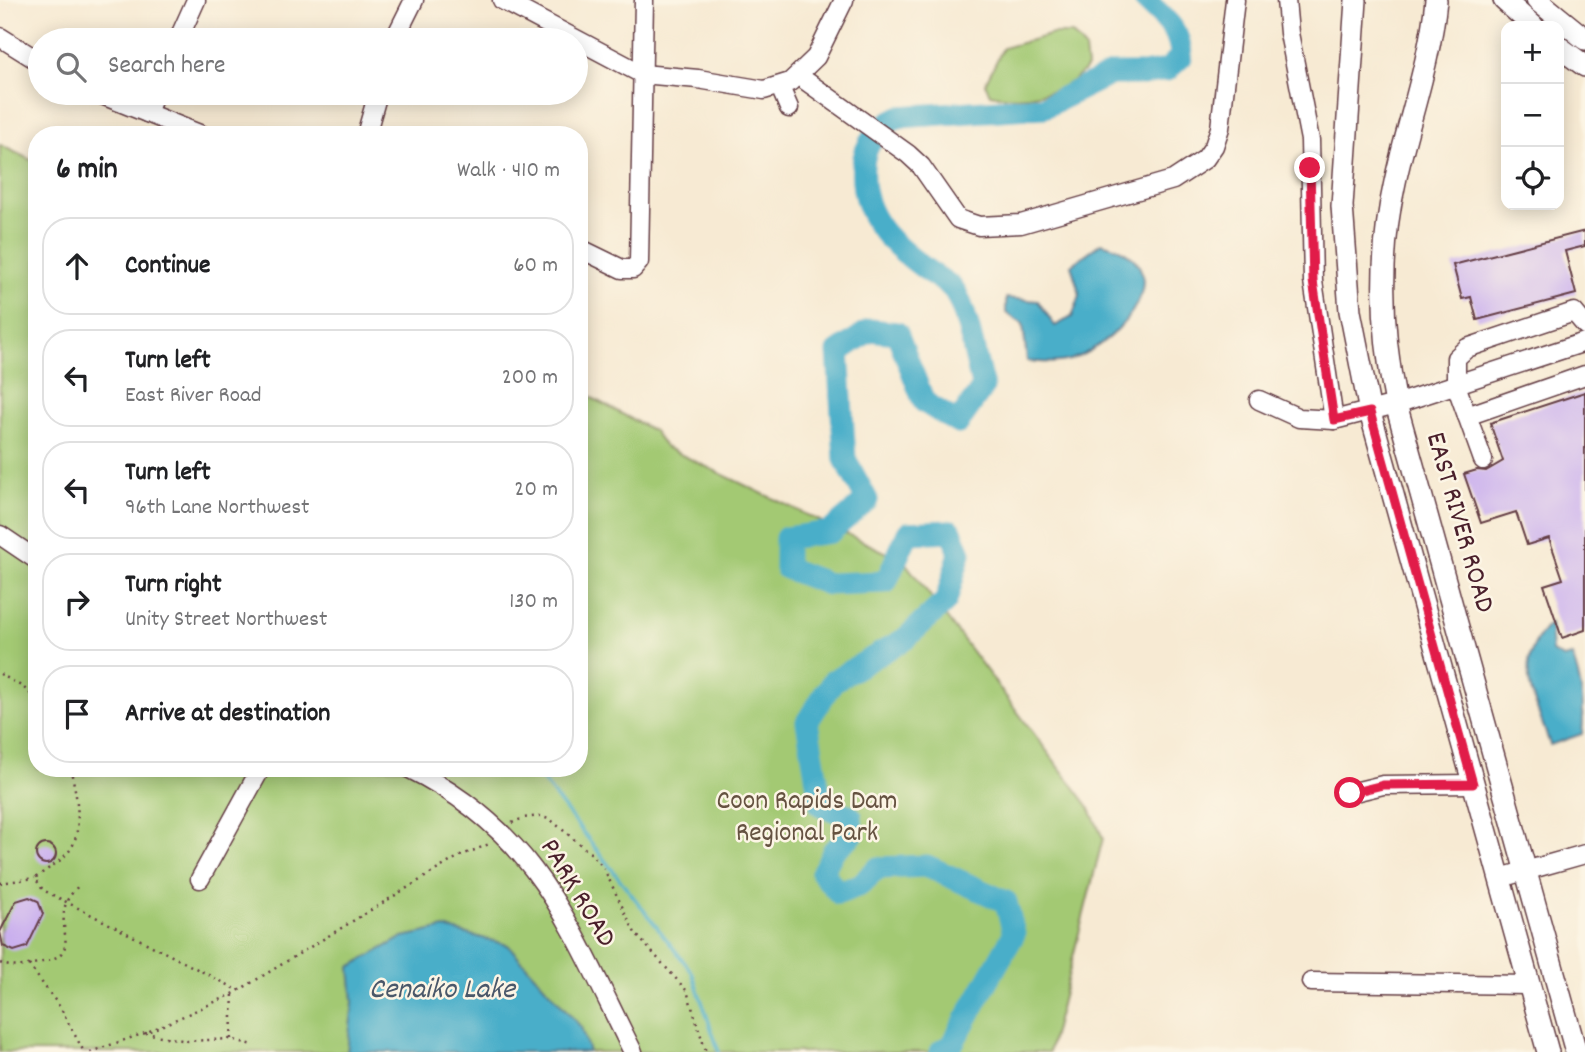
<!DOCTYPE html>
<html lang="en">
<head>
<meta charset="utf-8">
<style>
  :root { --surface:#fff; --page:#f6f6f6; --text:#202124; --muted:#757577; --line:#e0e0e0 }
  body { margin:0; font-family:Dekko,sans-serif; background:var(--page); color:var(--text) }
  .controls { position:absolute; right:21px; top:21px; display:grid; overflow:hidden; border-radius:14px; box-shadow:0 4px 18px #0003 }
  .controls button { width:63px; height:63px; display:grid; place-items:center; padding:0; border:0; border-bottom:2px solid var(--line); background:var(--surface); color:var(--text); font:35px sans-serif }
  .stop { position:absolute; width:21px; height:21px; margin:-16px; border:5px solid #e11d48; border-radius:50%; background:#fff }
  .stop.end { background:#e11d48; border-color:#fff; box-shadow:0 2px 7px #0008 }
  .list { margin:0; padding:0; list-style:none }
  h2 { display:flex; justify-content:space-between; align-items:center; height:91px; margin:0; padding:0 28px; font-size:30px }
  h2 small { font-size:23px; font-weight:400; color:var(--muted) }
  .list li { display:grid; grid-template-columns:46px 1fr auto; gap:21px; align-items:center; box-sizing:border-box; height:98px; margin:0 14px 14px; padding:0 14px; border:2px solid var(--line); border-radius:28px }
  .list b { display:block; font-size:26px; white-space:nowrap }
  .list p { margin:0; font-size:23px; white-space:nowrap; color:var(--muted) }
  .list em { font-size:23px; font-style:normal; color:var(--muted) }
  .icon { flex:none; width:38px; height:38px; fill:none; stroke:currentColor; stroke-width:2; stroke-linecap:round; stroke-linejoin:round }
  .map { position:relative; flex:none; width:1585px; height:1052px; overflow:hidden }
  .search { position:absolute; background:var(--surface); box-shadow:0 4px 18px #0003; left:28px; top:28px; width:560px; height:77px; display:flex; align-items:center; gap:18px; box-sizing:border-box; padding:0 24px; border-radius:38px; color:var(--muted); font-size:26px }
  .panel { position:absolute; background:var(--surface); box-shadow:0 4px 18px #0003; left:28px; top:126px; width:560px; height:651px; border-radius:28px }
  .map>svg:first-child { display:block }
  .green { fill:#a3c973; stroke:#76744f; stroke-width:2 }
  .water { fill:#4aaec9; stroke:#4a667a; stroke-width:2 }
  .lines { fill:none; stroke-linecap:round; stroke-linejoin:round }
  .stream { stroke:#4aaec9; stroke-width:3.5 }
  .river { stroke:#4aaec9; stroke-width:23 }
  .building { fill:#cab0ee }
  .minor-casing { stroke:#643d44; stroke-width:21 }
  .major-casing { stroke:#643d44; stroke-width:24 }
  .path { stroke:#643d44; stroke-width:2.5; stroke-dasharray:2 5; stroke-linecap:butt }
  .minor { stroke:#fff; stroke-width:18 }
  .major { stroke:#fff; stroke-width:21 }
  .route { stroke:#e11d48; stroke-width:9 }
  .labels { text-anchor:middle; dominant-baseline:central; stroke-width:5; stroke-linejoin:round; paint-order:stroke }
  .street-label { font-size:28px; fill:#4a1f2b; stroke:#fcf5e5 }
  .park-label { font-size:28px; fill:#655241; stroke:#fcf5e5 }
  .water-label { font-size:30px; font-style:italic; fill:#4a586a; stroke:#fcf5e5 }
</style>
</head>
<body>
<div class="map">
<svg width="1585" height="1052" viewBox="0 0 1585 1052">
  <rect width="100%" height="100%" fill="#fcf5e5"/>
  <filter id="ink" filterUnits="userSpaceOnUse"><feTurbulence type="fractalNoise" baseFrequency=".0143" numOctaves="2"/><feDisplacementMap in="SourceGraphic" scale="14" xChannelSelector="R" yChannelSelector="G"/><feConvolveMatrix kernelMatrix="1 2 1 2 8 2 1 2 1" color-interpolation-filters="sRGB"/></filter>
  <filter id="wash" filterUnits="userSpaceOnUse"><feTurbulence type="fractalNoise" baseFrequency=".00686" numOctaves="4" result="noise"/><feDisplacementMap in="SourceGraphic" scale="28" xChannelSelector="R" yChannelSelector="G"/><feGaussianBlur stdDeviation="1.57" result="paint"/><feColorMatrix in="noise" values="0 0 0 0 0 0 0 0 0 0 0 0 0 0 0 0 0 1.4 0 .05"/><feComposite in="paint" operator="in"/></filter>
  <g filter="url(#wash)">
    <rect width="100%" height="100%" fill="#f7ead3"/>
    <g class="green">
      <path d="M1053 34H1072L1085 49 1087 67C1067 94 1022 101 990 94L985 84 1003 48Z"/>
      <polygon points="0,145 37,163 37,768 579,768 579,391 654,431 665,447 904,561 1089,807 1103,838 1049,1052 0,1052"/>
    </g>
    <g class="water">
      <path d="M1101 243C1187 263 1122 343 1070 360 1056 364 1042 362 1027 361L1023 324 1006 313V298L1038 301 1055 326 1072 317 1080 295 1071 265Z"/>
      <path d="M1550 623 1552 652 1563 658 1572 656C1581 680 1585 708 1582 734L1550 745C1535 698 1510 664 1550 623Z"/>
      <polygon points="445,928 508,945 581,1027 589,1052 347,1052 353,1002 350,967 403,937"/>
    </g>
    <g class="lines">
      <polyline class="stream" points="533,768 692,972 719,1052"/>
      <path class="river" d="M940 1052 952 1044 1014 934 1006 902 927 866 878 868 860 885 839 893 822 873 834 850 852 835 851 817 821 805 807 722 833 681 905 639 946 601 960 553 951 531 908 533 886 582 828 584 786 568V538L830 532 867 500 845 459 838 352 870 330 897 333 924 402 958 423 983 387C975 359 969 319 956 293 952 285 939 279 931 273 893 246 859 218 863 166 864 144 879 126 899 117L1044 107 1111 74H1143L1167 70 1181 57C1181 30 1164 18 1145 0"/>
    </g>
    <g id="blocks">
      <g class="building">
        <polygon points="1585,231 1585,246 1565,251 1576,294 1477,320 1471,297 1462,299 1453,265"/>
        <polygon points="1585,392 1585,630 1562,638 1544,585 1563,579 1549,538 1527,545 1516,512 1481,523 1464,474 1477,470 1486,471 1503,461 1490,423"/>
        <circle cx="46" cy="854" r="10"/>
        <polygon points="29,897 38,901 43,914 27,947 14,951 3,946 0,932 16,901"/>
      </g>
    </g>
  </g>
  <g filter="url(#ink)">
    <use href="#blocks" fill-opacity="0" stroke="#643d44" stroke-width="2"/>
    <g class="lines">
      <g class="minor-casing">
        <g id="minor">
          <polyline points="502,0 642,74 698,79 764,90 790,82 816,57 844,0"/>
          <polyline points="1286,0 1289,33 1310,140 1313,281 1334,420"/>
          <polyline points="0,37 40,62"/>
          <polyline points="178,40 196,0"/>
          <polyline points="394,40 414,0"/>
          <polyline points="799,76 908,154 921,166 958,219 979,226 1021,224 1173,180 1205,159 1214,146 1220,128 1235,0"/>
          <polyline points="780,87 789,108"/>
          <polyline points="97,93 202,135"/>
          <polyline points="147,113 155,93"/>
          <polyline points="366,135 378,93"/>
          <polyline points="579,248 622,269 633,269 639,262 644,0"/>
          <polyline points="1259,400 1299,418 1334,420 1396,404 1585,342"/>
          <polyline points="1467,416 1585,375"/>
          <polyline points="1483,460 1456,385 1456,358 1467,348 1574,312 1585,325"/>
          <polyline points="0,535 37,560"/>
          <path d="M408 768C540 833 571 929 633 1052"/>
          <polyline points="1350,793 1383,785 1473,784"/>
          <polyline points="1500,878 1585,854"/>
          <polyline points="200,879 261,768"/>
          <polyline points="1311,982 1529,985"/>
        </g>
      </g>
      <g class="major-casing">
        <g id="major">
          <polyline points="1356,0 1342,206 1350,311 1370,412 1548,1052"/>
          <path d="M1436 0C1430 63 1408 121 1395 182 1378 257 1381 330 1396 404L1576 1052"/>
          <polyline points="1504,0 1533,26"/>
          <polyline points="1537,0 1585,39"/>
          <polyline points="1559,47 1585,66"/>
        </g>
      </g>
      <g class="path">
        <polyline points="0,674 23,687 37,700"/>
        <path d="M70 768C76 789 84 831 70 850 61 862 47 869 35 878L43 890 238 990"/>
        <polyline points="512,823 523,818 540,816 551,820 595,857 604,869 635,933 687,991 706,1052"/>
        <polyline points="0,883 35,878"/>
        <path d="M0 963C14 969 23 966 38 963 84 954 56 934 66 903 68 897 75 890 79 885"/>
        <polyline points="29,965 60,1007 84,1052"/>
        <polyline points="145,1033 187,1041 231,1039 253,1045"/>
        <polyline points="231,1039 233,994"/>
        <polyline points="90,1052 145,1033 233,994 458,857 489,844"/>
      </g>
      <use href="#minor" class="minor"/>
      <use href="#major" class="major"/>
    </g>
  </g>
  <g class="lines" filter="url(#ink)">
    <polyline class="route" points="1310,168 1313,281 1334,420 1370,412 1473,784 1383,785 1350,793"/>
  </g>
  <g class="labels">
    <g class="street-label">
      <text transform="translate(1458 523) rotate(74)">EAST RIVER ROAD</text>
      <text transform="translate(576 894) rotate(59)">PARK ROAD</text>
    </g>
    <g class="park-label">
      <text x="807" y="803">Coon Rapids Dam<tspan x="807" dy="32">Regional Park</tspan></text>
    </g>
    <g class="water-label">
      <text x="442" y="991">Cenaiko Lake</text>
    </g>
  </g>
</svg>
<div class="controls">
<button>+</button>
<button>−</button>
<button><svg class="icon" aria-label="locate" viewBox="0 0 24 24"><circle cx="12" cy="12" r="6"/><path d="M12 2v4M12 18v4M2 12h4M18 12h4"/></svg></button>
</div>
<div class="stop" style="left:1350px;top:793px"></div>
<div class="stop end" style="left:1310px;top:168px"></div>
<div class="search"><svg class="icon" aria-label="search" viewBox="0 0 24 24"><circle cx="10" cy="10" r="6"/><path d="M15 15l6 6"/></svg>Search here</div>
<section class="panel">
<h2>6 min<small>Walk · 410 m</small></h2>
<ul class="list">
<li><svg class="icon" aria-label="ahead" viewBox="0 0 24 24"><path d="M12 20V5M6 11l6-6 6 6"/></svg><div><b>Continue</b></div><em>60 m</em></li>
<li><svg class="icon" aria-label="left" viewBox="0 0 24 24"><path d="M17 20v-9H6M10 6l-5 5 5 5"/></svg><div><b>Turn left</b><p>East River Road</p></div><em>200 m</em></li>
<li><svg class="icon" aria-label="left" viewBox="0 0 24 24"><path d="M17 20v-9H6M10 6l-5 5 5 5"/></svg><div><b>Turn left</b><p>96th Lane Northwest</p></div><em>20 m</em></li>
<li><svg class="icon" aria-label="right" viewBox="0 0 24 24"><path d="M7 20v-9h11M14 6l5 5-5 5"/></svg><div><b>Turn right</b><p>Unity Street Northwest</p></div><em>130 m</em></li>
<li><svg class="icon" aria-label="arrive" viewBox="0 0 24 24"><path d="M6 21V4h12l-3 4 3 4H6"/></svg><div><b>Arrive at destination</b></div></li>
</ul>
</section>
</div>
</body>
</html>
